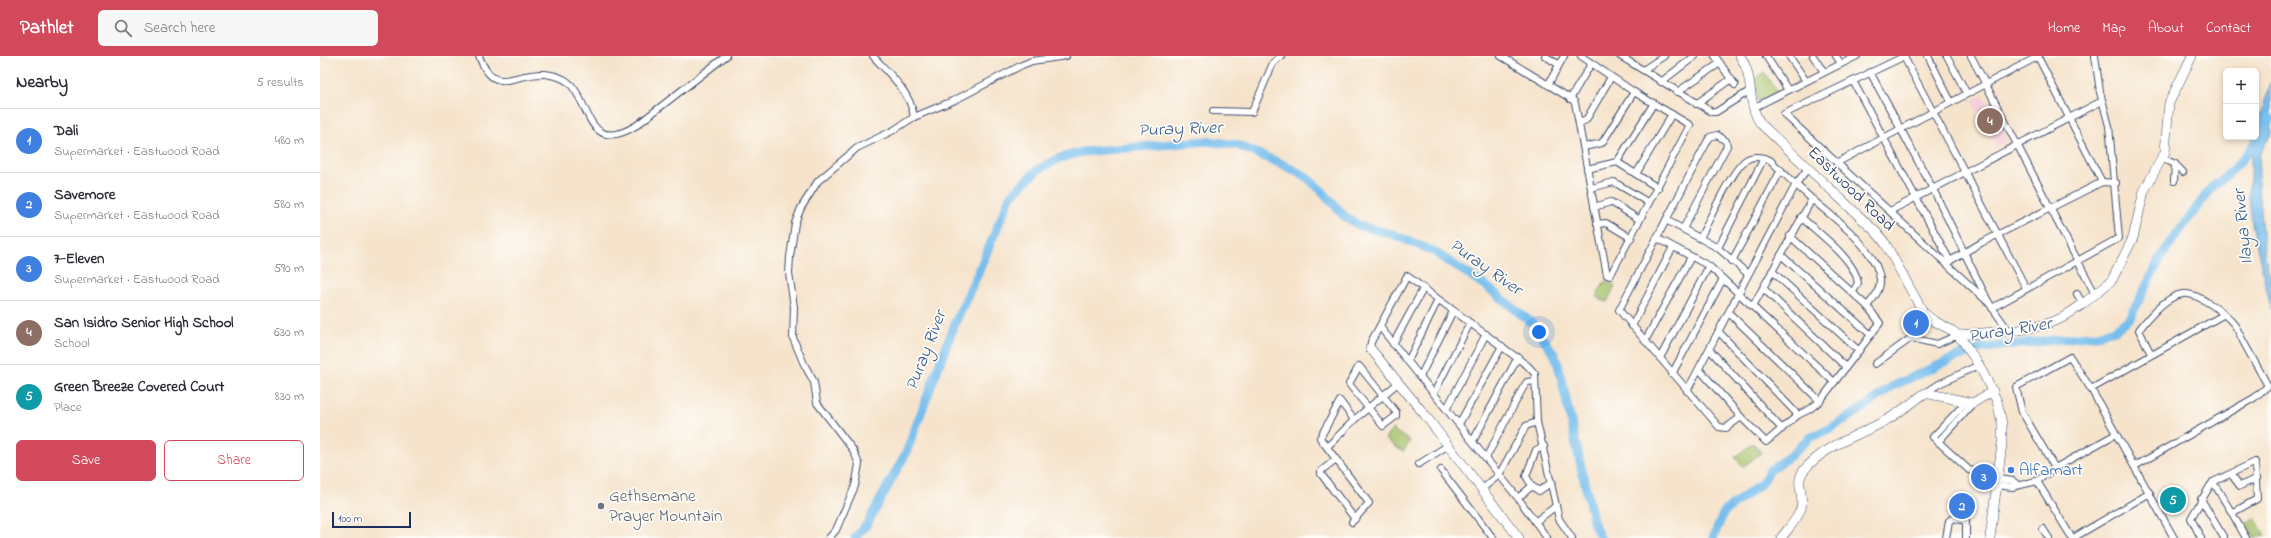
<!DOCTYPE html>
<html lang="en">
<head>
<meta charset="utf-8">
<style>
  :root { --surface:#fff; --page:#f7f7f7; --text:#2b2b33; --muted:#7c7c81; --line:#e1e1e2; --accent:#d1495b }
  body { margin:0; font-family:"Indie Flower",sans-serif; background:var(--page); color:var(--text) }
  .controls { position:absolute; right:12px; top:12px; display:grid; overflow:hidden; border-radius:6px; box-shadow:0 2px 6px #0003 }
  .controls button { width:36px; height:36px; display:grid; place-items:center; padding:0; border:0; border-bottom:1px solid var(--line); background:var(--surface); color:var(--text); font:20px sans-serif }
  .scale { position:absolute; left:12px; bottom:10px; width:79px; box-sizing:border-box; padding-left:4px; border:2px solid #1b2f5e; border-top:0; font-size:11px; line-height:14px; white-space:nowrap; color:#1b2f5e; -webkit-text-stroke:3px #fdfcf7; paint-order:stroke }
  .you { position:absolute; left:1219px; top:276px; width:14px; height:14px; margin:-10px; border:3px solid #fff; border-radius:50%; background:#1a73e8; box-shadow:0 0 0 6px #1a73e833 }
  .badge { display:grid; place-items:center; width:26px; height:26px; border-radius:50%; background:var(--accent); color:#fff; font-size:13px; font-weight:700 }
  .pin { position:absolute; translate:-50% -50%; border:2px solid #fff; box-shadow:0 1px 4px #0006 }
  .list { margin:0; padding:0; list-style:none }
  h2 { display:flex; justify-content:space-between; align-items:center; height:52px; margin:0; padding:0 16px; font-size:17px }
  h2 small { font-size:13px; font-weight:400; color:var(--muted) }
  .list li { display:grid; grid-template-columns:26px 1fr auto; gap:12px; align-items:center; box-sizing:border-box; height:64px; padding:0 16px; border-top:1px solid var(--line) }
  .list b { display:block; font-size:15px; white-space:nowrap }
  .list p { margin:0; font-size:13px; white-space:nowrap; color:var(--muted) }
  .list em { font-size:13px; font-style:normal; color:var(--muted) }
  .actions { display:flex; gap:8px; padding:12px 16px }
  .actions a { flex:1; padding:9px 0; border:1px solid var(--accent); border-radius:6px; text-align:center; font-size:14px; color:var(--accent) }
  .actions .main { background:var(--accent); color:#fff }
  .icon { flex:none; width:22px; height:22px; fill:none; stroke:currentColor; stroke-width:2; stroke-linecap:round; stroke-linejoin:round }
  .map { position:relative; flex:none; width:1951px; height:482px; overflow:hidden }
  header { display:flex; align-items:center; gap:24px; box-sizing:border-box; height:56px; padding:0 20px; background:var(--accent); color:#fff }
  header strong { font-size:19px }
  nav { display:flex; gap:22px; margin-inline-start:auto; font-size:14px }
  .search { width:280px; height:36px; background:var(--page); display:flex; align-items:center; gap:10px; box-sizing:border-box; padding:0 14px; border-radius:6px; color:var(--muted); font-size:15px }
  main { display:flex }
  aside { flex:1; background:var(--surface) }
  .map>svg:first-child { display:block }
  .built { fill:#f4cfdc }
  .green { fill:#a5c168; stroke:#607863 }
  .water { fill:#75bded; stroke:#4876a6 }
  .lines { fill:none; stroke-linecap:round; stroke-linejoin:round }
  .river { stroke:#75bded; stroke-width:9 }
  .street-casing { stroke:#3c4a6e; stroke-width:8 }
  .secondary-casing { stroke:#3c4a6e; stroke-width:10 }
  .street { stroke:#fff; stroke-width:6 }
  .secondary { stroke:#fff; stroke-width:9 }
  .shop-dot { fill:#3f7fe0; stroke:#fdfcf7; stroke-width:1.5 }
  .worship-dot { fill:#6b7280; stroke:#fdfcf7; stroke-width:1.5 }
  .labels { text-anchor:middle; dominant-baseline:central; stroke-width:3.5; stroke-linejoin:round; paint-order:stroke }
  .street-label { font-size:17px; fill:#1b2f5e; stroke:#fdfcf7 }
  .shop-label { font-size:17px; fill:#366cbe; stroke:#fdfcf7; text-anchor:start }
  .worship-label { font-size:17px; fill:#5b616d; stroke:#fdfcf7; text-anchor:start }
  .water-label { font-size:18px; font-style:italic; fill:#365a89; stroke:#fdfcf7 }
</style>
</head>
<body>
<header>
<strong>Pathlet</strong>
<div class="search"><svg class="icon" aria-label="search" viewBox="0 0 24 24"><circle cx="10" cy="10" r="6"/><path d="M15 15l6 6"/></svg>Search here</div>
<nav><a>Home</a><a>Map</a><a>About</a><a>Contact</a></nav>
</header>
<main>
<aside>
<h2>Nearby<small>5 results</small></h2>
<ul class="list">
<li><span class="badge" style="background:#3f7fe0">1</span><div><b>Dali</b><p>Supermarket · Eastwood Road</p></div><em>480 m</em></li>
<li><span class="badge" style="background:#3f7fe0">2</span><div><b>Savemore</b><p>Supermarket · Eastwood Road</p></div><em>580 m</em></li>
<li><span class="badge" style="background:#3f7fe0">3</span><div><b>7-Eleven</b><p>Supermarket · Eastwood Road</p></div><em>590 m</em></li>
<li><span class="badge" style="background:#8d6e63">4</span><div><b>San Isidro Senior High School</b><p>School</p></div><em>630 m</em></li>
<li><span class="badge" style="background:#0f9aa8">5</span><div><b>Green Breeze Covered Court</b><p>Place</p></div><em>830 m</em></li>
</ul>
<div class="actions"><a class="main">Save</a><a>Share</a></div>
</aside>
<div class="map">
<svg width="1951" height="482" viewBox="0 0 1951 482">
  <rect width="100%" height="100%" fill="#fdfcf7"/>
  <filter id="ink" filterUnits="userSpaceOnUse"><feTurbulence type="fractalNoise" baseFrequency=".025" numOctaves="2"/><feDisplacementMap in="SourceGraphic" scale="8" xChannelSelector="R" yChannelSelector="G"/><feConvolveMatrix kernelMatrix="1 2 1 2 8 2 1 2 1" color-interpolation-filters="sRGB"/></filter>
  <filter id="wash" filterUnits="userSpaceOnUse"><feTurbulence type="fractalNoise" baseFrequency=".012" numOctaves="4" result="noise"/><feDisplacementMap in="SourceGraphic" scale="16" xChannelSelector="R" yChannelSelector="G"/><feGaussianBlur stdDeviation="0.9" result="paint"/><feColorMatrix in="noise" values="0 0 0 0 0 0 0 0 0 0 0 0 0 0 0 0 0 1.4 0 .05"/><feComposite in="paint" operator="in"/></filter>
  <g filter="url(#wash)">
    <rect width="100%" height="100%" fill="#f6e3cb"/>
    <polygon class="built" points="1663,39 1688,85 1677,90 1652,45"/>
    <g class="green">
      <polygon points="1444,16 1457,36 1438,46 1434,23"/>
      <polygon points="1285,225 1295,230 1287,246 1276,241"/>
      <polygon points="1072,373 1090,385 1083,396 1065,383"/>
      <polygon points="1433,387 1441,397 1423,411 1415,401"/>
      <polygon points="1935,462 1946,480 1934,482 1925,468"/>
    </g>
    <polygon class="water" points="1951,27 1951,78 1940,97 1938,131 1944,196 1951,225 1951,254 1932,168 1929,140 1932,85 1933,81 1936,81 1936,72"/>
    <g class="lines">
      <g class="river">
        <polyline points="535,482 547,468 586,397 635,267 658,217 690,141 717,114 740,102 762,96 887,85 917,89 964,109 985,120 1002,135 1024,160 1040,170 1072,178 1113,195 1166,230 1213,268 1234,298 1238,308 1274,468 1280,482"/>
        <path d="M1393 482 1404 456 1442 427 1450 414 1470 400 1489 382 1511 372 1542 353 1573 330 1634 302 1663 292 1777 279 1795 274 1810 262 1842 199 1891 132C1916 115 1935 89 1951 63"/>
      </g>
    </g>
  </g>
  <g filter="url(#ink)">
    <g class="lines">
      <g class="street-casing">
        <g id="street">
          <path d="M159 0C175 42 193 16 225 18 233 19 242 21 248 26 271 45 266 101 317 69L406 0"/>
          <path d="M553 0C570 19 590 35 594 61"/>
          <polyline points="1181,0 1253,44 1255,47 1287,219 1290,220 1370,69 1314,36 1261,0"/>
          <polyline points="1225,0 1238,8"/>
          <polyline points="1300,0 1392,56 1396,56 1431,34"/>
          <polyline points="1395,0 1415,29"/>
          <polyline points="1446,0 1468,34"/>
          <polyline points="1469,0 1486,25"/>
          <polyline points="1493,0 1504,16"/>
          <polyline points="1516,0 1521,8"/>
          <polyline points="1585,0 1464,58 1669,247"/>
          <polyline points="1608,0 1631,46"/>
          <polyline points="1627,0 1647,38"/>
          <polyline points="1651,0 1775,238"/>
          <polyline points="1584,1 1706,232"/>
          <polyline points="1718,1 1782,126"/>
          <polyline points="1323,14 1344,0"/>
          <polyline points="1550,16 1613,133 1669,247 1688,274"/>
          <polyline points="1533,25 1630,205"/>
          <polyline points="1341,26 1375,0"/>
          <polyline points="1228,29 1244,0"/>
          <polyline points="1357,36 1400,7"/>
          <polyline points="1250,43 1271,8"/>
          <polyline points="1376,48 1411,23"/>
          <polyline points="1433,52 1537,0"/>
          <polyline points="893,55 932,56 953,7 961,0"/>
          <polyline points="1260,67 1266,64 1291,21"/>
          <polyline points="1264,91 1282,87 1314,36"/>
          <polyline points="1842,102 1855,108 1863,116"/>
          <polyline points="1297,106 1334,47"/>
          <polyline points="1518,106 1719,0"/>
          <polyline points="1267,113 1297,106 1338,132"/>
          <polyline points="1316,118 1352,58"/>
          <polyline points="1854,125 1855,108"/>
          <polyline points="1271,132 1294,126 1329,147"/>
          <polyline points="1274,151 1291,146 1320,164"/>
          <polyline points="1570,155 1782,45"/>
          <path d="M1481 161C1498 177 1535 203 1538 227L1533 236"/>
          <polyline points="1346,164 1398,192 1428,218"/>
          <polyline points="1277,168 1286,167 1311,182"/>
          <polyline points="1363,173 1407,90 1406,85 1397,79 1390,81 1387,86 1299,254 1399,371 1406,372 1421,361 1446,386 1478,359 1490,353 1500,345 1560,267 1547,250 1470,180"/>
          <polyline points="1337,182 1389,210 1514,326"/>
          <path d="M1380 182C1389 165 1412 113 1426 104 1433 99 1442 101 1450 104 1464 118 1478 131 1493 144 1515 163 1556 192 1560 223 1561 234 1554 242 1547 250"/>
          <polyline points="1398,192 1444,102"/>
          <polyline points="1461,199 1551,279"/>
          <polyline points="1412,205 1461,114"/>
          <polyline points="1628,206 1661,187 1782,126 1796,127"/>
          <polyline points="1452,215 1539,295"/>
          <polyline points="1443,232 1526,311"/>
          <polyline points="1757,238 1763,248"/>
          <polyline points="1433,250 1492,143"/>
          <polyline points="1672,252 1799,182 1789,70 1780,36 1775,0"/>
          <polyline points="1409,257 1500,345"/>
          <polyline points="1312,270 1353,191"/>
          <polyline points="1060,271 1198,442 1227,482"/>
          <polyline points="1399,276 1478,359"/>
          <polyline points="1325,285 1371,201"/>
          <polyline points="1073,288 1103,233"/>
          <polyline points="1050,292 1051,286 1087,220 1208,310 1215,318 1217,366 1239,463 1252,482"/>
          <polyline points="1390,294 1462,373"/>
          <polyline points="1340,302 1389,210"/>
          <polyline points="1088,305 1118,244"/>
          <polyline points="1555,308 1591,282 1617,288 1638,279"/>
          <polygon points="1039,310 1076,356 1076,360 1063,370 1029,328"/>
          <polyline points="1379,313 1421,361"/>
          <polyline points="1352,318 1403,223"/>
          <polyline points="1100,321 1133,255"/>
          <polyline points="1771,333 1903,259"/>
          <polyline points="1367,335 1476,128 1488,112"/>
          <polyline points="1114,337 1150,267"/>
          <polyline points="1605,337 1619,328 1659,309"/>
          <polyline points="1646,346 1613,381 1649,414 1678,419"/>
          <polyline points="1127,352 1166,278"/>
          <polyline points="1139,368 1182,290"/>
          <polyline points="1153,385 1198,301"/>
          <polyline points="1618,386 1653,347"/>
          <polyline points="1224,390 1216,394 1206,420 1212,430 1219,435 1232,426"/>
          <polyline points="1007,391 1034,364 1078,327"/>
          <polyline points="1166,402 1203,332 1207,326 1215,325"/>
          <polyline points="1016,403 1001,415 1001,418 1035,463"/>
          <polyline points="1099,408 1127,390"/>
          <path d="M1815 410 1934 342 1948 330C1940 315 1931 300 1923 285 1920 279 1917 271 1912 266 1903 256 1877 236 1863 238 1846 240 1828 262 1819 274L1831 298"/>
          <polyline points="1735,412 1702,356 1696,331 1750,301 1771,333 1854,482"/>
          <polyline points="1121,414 1173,482"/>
          <polyline points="1911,418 1920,430 1937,422"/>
          <polyline points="1677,423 1693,425 1698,429"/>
          <polyline points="1717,425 1752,482"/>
          <polyline points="1893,426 1912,457"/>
          <polyline points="1676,429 1692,431 1717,425 1735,412 1796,378"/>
          <polyline points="1162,433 1179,419 1206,370 1217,366"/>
          <polyline points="1198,442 1212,430"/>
          <polyline points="1881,443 1904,482"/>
          <polyline points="1032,466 1049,447 1000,382 1020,345 1034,364"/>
          <polyline points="1215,466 1236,450"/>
          <polyline points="1723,473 1729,482"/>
          <polyline points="509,482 516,474 535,430 539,408 533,394 497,347 494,326 484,308 473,282 474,251 469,217 470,201 475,167 481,152 498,125 537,92 574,74 594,61 635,44 702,9 712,5 746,0"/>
          <polyline points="1626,482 1629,465 1633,462 1646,465 1646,482"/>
          <polyline points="1753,482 1830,437"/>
          <polyline points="1881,482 1871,462 1890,430 1893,426 1935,406 1937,443 1912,457 1926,482"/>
        </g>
      </g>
      <g class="secondary-casing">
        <g id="secondary">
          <path d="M1420 0C1435 21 1426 48 1441 68L1556 176 1565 187 1603 256 1614 265 1633 275 1642 284 1659 309 1677 345 1682 367V387L1670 482"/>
          <polyline points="1638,279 1699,274 1724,269 1742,262 1763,248 1792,224 1813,182 1824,135 1845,96 1849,47 1872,0"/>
          <polyline points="1050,292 1105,359 1199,482"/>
          <path d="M1461 482C1468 473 1478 463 1481 452 1485 438 1474 427 1484 414 1504 390 1539 379 1565 365 1579 357 1592 347 1605 337L1653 347 1673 335"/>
        </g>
      </g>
      <use href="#street" class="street"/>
      <use href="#secondary" class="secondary"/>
    </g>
  </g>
  <circle class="shop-dot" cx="1691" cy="414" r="4"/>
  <circle class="worship-dot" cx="281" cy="450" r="4"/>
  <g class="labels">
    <g class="street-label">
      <text transform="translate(1531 133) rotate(44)">Eastwood Road</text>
    </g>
    <g class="shop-label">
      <text x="1699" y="414">Alfamart</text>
    </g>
    <g class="worship-label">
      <text x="289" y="440">Gethsemane<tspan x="289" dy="20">Prayer Mountain</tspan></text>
    </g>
    <g class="water-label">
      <text transform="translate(860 74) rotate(-2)">Puray River</text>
      <text transform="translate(1924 171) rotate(-96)">Ilaya River</text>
      <text transform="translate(1165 212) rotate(35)">Puray River</text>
      <text transform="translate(1690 275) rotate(-9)">Puray River</text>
      <text transform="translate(607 295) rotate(-69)">Puray River</text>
    </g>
  </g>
</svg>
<div class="controls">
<button>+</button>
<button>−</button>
</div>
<div class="scale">100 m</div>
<div class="you"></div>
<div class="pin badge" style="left:1596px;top:267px;background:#3f7fe0">1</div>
<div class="pin badge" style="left:1642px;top:450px;background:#3f7fe0">2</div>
<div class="pin badge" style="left:1664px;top:421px;background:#3f7fe0">3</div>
<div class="pin badge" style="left:1670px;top:65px;background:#8d6e63">4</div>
<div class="pin badge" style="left:1853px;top:444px;background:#0f9aa8">5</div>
</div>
</main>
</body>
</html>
